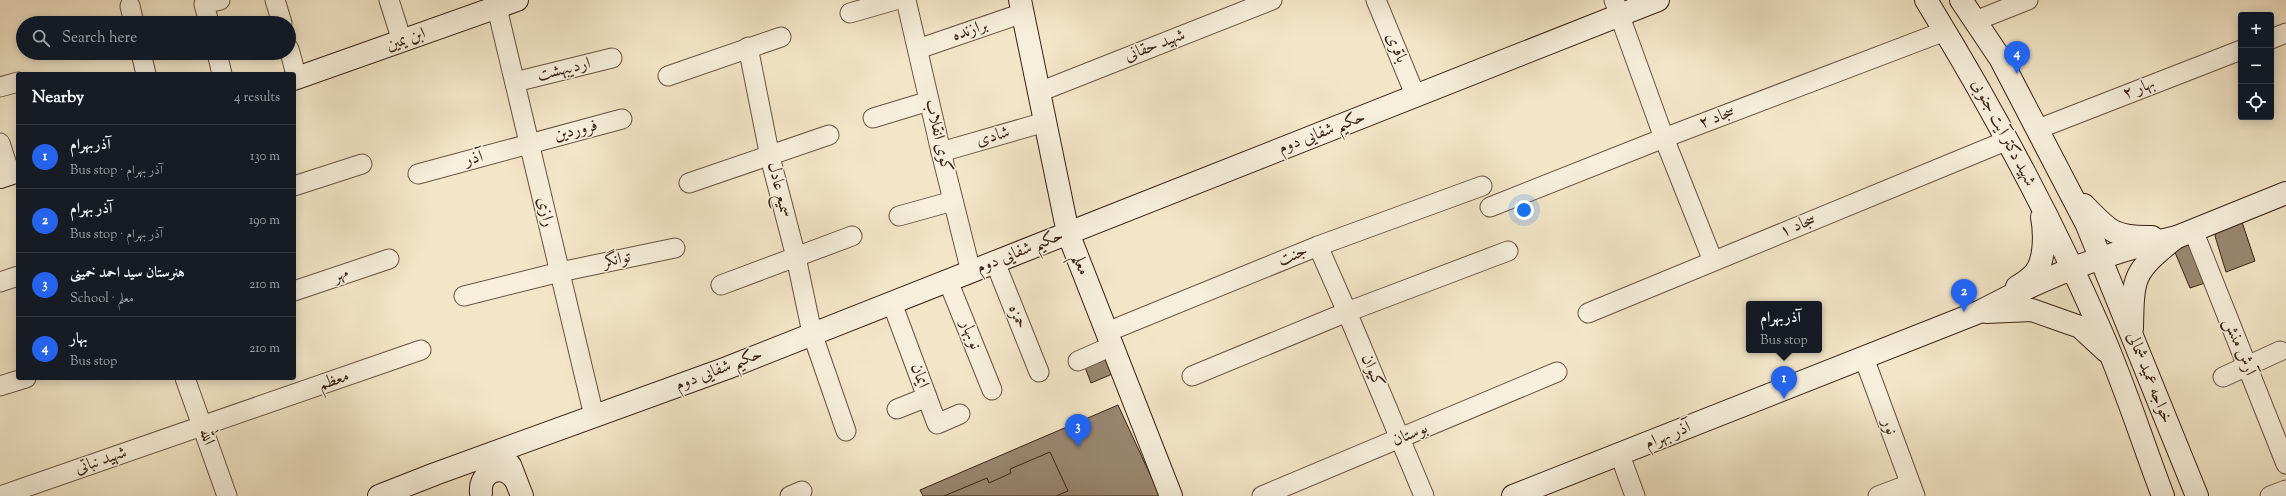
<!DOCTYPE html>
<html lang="en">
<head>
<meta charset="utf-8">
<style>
  :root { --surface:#171b24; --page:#242831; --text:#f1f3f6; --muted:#9ea1a6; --line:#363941; --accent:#2563eb }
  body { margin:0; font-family:"Sorts Mill Goudy",Amiri,serif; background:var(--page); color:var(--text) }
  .controls { position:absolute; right:12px; top:12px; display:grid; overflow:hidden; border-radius:4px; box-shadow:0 2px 10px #0003 }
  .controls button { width:36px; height:36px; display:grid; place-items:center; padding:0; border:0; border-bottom:1px solid var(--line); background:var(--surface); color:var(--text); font:20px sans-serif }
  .you { position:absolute; left:1524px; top:210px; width:14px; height:14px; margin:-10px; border:3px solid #fff; border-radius:50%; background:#1a73e8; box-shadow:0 0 0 6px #1a73e833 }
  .badge { display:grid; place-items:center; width:26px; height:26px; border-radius:50%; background:var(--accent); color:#fff; font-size:13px; font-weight:700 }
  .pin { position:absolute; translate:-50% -33px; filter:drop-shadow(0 1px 2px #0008) }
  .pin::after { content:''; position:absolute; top:21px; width:14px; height:12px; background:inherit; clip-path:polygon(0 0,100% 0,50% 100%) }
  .popup { position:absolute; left:1746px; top:301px; width:76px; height:52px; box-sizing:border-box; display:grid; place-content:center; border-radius:4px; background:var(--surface); filter:drop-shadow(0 1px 3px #0005); font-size:13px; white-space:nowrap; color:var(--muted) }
  .popup b { font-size:15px; color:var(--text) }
  .popup::after { content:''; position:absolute; left:50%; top:100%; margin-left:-8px; border:8px solid transparent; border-top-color:var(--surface) }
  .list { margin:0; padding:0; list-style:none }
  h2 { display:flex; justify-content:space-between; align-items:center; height:52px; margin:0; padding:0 16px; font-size:17px }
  h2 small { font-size:13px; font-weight:400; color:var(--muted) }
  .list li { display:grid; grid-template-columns:26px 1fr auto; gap:12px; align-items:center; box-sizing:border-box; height:64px; padding:0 16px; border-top:1px solid var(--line) }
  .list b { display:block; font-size:15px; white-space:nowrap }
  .list p { margin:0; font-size:13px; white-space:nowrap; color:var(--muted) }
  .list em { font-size:13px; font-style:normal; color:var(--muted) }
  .icon { flex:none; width:22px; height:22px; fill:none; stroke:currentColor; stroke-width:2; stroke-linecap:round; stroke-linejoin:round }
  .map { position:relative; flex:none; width:2286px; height:496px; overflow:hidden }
  .search { position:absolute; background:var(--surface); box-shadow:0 2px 10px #0003; left:16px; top:16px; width:280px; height:44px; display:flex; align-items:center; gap:10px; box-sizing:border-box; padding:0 14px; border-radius:22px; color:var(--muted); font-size:15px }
  .panel { position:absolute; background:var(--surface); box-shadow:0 2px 10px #0003; left:16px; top:72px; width:280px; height:308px; border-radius:4px }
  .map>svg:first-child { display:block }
  .building { fill:#9a8772; stroke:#392115 }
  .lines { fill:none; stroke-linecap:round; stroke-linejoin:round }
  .street-casing { stroke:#685242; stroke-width:21 }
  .secondary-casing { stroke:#392115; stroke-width:24 }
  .street { stroke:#f7efdb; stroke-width:19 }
  .secondary { stroke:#f7efdb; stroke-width:22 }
  .labels { text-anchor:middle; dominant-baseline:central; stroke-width:3; stroke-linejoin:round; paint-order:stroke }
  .street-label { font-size:17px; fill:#392115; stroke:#f7efdb }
</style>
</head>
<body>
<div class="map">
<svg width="2286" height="496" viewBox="0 0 2286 496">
  <rect width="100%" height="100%" fill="#f3e6c8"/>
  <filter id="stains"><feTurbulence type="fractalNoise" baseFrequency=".005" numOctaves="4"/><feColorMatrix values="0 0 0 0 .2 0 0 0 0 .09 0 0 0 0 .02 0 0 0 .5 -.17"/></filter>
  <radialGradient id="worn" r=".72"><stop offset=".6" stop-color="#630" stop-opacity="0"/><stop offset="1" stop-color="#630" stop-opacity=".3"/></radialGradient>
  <g class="building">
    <polygon points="2242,222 2255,261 2226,272 2215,236 2219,227"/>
    <polygon points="2191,243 2205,283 2190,288 2174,250"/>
    <polygon points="1109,352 1117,372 1091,383 1083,362"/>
    <polygon points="1118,405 1160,496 923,496 920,490"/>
    <polygon points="1050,452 1068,491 1056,496 944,496 987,478 989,483 1011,473 1010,469"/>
  </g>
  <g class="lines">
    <g class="street-casing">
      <g id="street">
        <polyline points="275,0 282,23"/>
        <polyline points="389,0 402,41"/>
        <polyline points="906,0 941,152 971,272"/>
        <polyline points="1376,0 1416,97"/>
        <polyline points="1614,0 1664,138 1713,261"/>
        <polyline points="130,6 134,23"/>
        <polyline points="497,8 594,416"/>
        <polyline points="850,13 895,0"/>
        <polyline points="1975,21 2028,0"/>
        <polyline points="209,23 204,4 220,0"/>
        <polyline points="2271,39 2286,33"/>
        <polyline points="748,47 770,157 796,257 812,333 846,431"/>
        <polyline points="289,49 297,78"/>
        <polyline points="918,49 1023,13"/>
        <polyline points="141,53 146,74"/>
        <polyline points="217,53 222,74"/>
        <polyline points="668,76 781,37"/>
        <polyline points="515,82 612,58"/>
        <polyline points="0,87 18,82"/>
        <polyline points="1039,92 1272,0"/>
        <polyline points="873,118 929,101"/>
        <polyline points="2038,129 2241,50"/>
        <polyline points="0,143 10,174"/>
        <polyline points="941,152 1045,122"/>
        <polyline points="418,174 622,119"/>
        <polyline points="689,183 829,135"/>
        <polyline points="294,186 362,164"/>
        <polyline points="1490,207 1664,138 1945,31"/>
        <polyline points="899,216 953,201"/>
        <polyline points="2193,230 2286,464"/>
        <polyline points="1318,246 1347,312 1424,496"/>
        <polyline points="995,262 1039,372"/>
        <polyline points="948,281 992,390"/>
        <polyline points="0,282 18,276"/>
        <polyline points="721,285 852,236"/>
        <polyline points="294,291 389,259"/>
        <polyline points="464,296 560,272 675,248"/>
        <polyline points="892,303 937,424 960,414"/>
        <polyline points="1588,313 2008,140"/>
        <polyline points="1107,332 1318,246 1482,186"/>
        <polyline points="1864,358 1915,496"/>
        <polyline points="1078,361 1112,346"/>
        <polyline points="1192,376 1347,312 1508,251"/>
        <polyline points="2223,377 2280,351"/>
        <polyline points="185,378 227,496"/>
        <polyline points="0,386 26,378"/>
        <polyline points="897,409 927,397"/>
        <polyline points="1620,455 1635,496"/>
        <polyline points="0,496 421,350"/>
        <polyline points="790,496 802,491"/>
        <polyline points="1262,496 1557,372"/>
        <polyline points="1878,496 1910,484"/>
        <polyline points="2270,496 2286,490"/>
      </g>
    </g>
    <g class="secondary-casing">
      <g id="secondary">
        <polyline points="1020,0 1068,233 1171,496"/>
        <path d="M1926 0C1991 106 2050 215 2100 329 2124 383 2142 441 2163 496"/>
        <polyline points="1961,0 2000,58 2087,225 2197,496"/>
        <polyline points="294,79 517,0"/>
        <polyline points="0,177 18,171"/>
        <path d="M2084 205C2109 231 2114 238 2152 237"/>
        <polyline points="2164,245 2177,237 2286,193"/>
        <path d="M2017 287C2022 284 2028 280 2032 276 2046 264 2045 233 2042 217"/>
        <polyline points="1986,312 2032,310 2080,327 2106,351"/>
        <path d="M2132 328C2133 276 2133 272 2174 239"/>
        <polyline points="510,465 522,496"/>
        <path d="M481 493C479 472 501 462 515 479"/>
        <polyline points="379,496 435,474 727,368 1658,0"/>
        <path d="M1513 496 1979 312C2041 279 2108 251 2177 237"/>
      </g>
    </g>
    <use href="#street" class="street"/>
    <use href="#secondary" class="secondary"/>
  </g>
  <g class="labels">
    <g class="street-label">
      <text transform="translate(970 31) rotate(-19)">برازنده</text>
      <text transform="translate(406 40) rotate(-19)">ابن یمین</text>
      <text transform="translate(1155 46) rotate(-21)">شهید حقانی</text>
      <text transform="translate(1396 48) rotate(68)">باقری</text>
      <text transform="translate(564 70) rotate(-14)">اردیبهشت</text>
      <text transform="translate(2139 89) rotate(-21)">بهار ۲</text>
      <text transform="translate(1717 118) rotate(-21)">سجاد ۲</text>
      <text transform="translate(576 131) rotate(-14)">فروردین</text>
      <text transform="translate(1322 133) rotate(-21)">حکیم شفایی دوم</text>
      <text transform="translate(2003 133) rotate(62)">شهید دکتر آیت جنوبی</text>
      <text transform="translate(938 136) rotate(77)">کوی انقلاب</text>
      <text transform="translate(993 137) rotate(-16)">شادی</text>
      <text transform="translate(474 159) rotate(-15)">آذر</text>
      <text transform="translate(779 190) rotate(76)">سمیع عادل</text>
      <text transform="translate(545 212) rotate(77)">رازی</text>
      <text transform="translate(1798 226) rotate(-22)">سجاد ۱</text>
      <text transform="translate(1020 252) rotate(-22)">حکیم شفایی دوم</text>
      <text transform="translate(1293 256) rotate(-22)">جنت</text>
      <text transform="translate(617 260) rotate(-12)">توانگر</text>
      <text transform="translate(1080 265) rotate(69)">معلم</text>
      <text transform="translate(341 275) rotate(-19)">مهر</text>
      <text transform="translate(1017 317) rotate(68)">حمزه</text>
      <text transform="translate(970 335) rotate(68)">نوبهار</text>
      <text transform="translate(2239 347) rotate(68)">آرش منش</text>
      <text transform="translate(719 370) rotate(-21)">حکیم شفایی دوم</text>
      <text transform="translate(1372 371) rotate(67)">کیوان</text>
      <text transform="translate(919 376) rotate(70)">ایمان</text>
      <text transform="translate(2149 378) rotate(68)">خواجه عمید شمالی</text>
      <text transform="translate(334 381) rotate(-19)">معظم</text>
      <text transform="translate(1889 427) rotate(70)">نور</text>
      <text transform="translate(1410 435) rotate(-23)">بوستان</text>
      <text transform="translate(1668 436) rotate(-22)">آذر بهرام</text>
      <text transform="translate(206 437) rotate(70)">الله</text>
      <text transform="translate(101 461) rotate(-19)">شهید نباتی</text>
    </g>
  </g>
  <rect width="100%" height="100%" filter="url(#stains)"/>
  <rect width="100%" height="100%" fill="url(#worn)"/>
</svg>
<div class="controls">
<button>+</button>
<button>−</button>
<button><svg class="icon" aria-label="locate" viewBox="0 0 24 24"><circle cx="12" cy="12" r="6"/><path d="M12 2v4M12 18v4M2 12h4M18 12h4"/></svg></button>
</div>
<div class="you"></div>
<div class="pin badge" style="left:1784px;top:399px">1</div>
<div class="popup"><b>آذربهرام</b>Bus stop</div>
<div class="pin badge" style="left:1964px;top:312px">2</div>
<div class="pin badge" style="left:1078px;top:447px">3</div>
<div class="pin badge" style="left:2017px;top:74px">4</div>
<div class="search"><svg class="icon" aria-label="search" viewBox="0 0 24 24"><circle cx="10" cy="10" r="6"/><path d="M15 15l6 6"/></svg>Search here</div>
<section class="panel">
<h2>Nearby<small>4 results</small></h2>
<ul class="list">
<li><span class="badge">1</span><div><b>آذربهرام</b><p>Bus stop · آذر بهرام</p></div><em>130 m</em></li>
<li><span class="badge">2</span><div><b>آذر بهرام</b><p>Bus stop · آذر بهرام</p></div><em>190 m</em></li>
<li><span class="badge">3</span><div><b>هنرستان سید احمد خمینی</b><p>School · معلم</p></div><em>210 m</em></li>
<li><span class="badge">4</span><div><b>بهار</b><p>Bus stop</p></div><em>210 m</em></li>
</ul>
</section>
</div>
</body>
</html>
